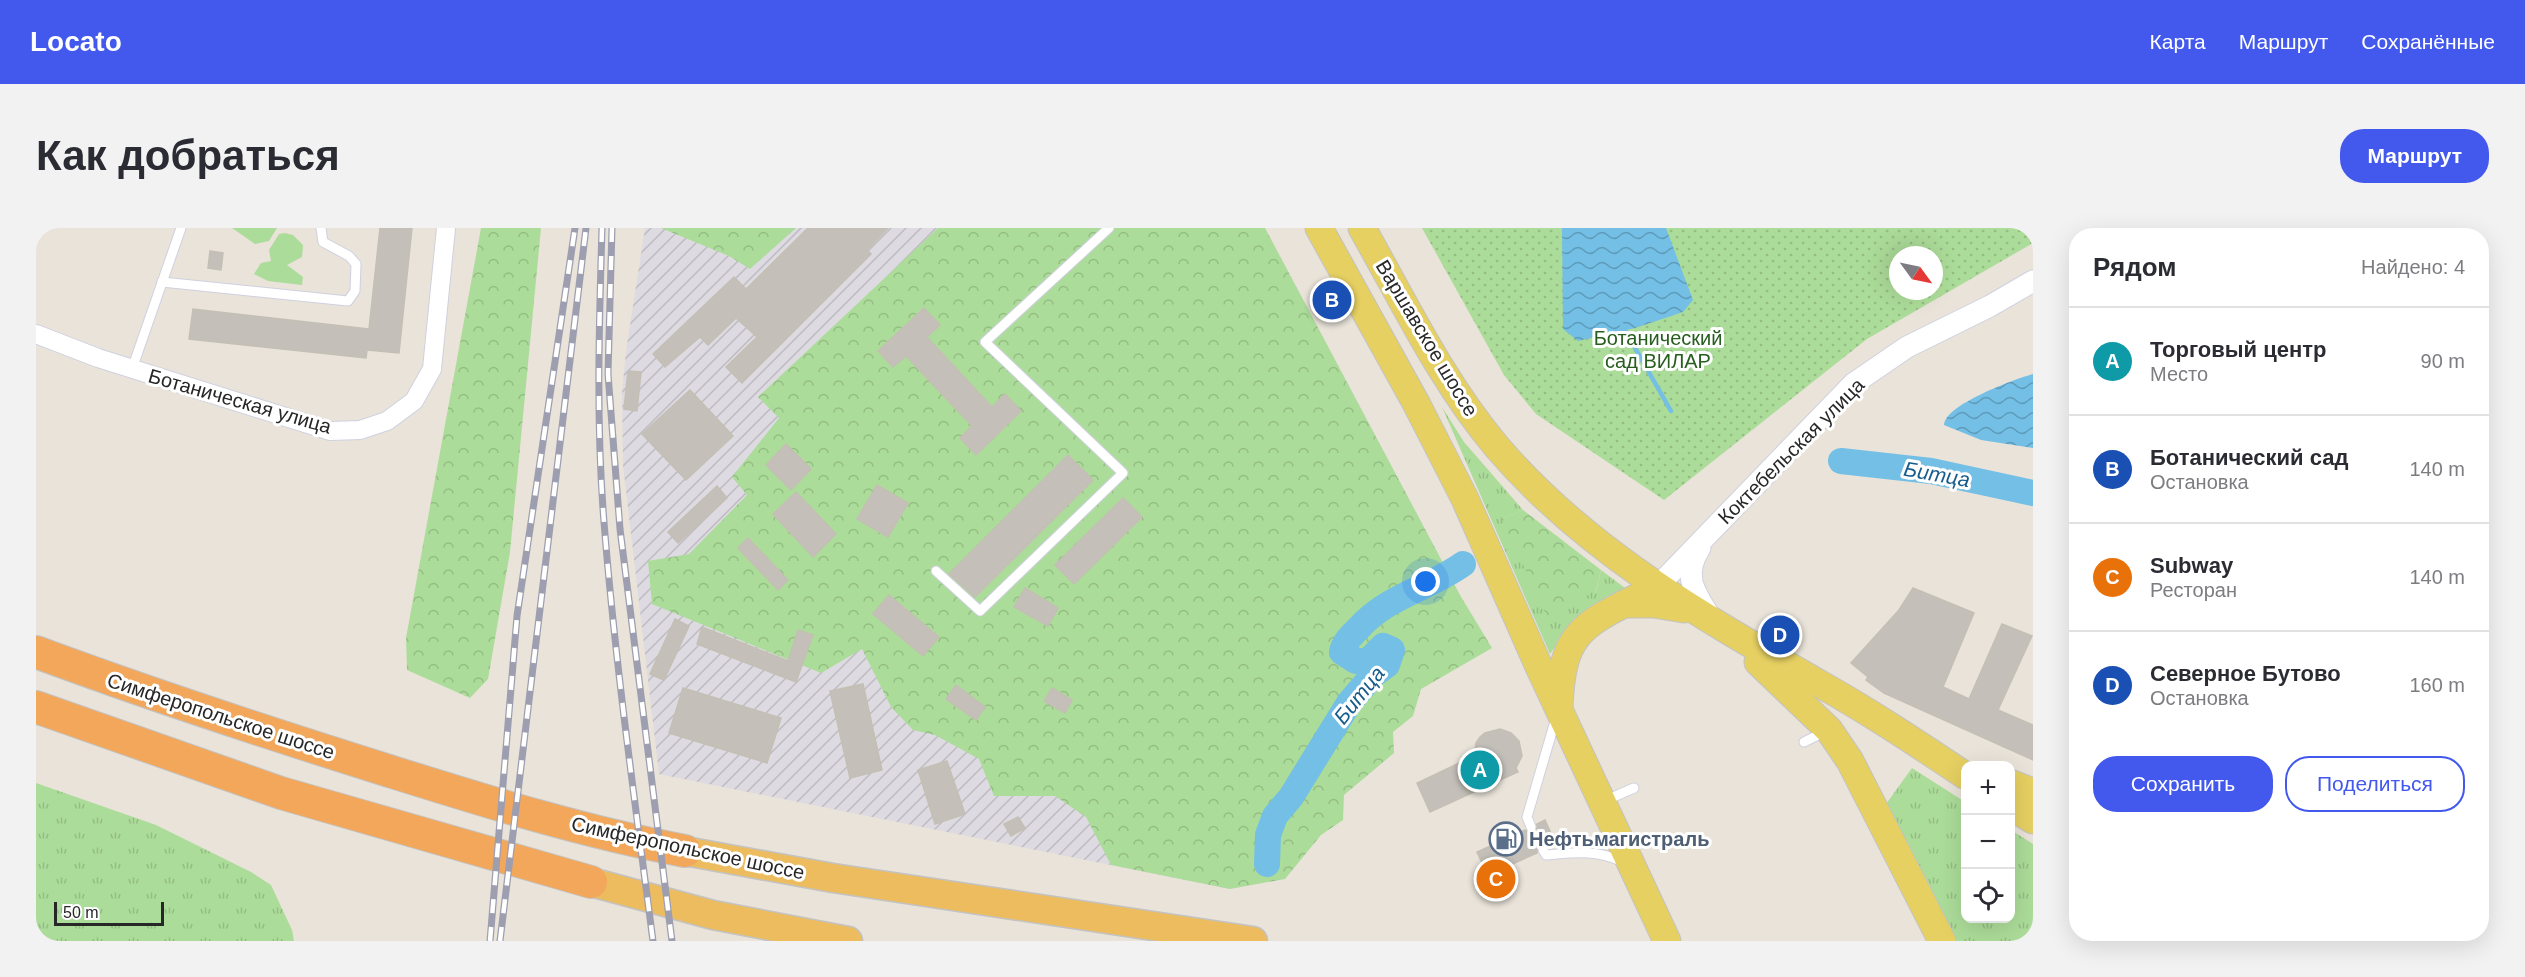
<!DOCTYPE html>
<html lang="ru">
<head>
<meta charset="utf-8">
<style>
  :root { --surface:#fff; --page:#f2f2f3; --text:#2b2b33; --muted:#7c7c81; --line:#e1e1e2; --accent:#4358ec }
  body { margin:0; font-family:Arial,sans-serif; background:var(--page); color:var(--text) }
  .controls { position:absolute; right:18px; bottom:18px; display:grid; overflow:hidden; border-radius:12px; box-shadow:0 6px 24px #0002 }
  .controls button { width:54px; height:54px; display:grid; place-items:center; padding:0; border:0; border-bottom:2px solid var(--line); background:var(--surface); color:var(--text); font:30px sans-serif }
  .compass { position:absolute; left:1853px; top:18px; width:54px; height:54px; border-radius:50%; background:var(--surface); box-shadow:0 6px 24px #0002; rotate:123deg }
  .scale { position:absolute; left:18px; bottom:15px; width:110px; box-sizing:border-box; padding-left:6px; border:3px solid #272727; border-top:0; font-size:16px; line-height:21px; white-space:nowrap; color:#272727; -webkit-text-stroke:4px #fff; paint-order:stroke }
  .you { position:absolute; left:1390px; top:354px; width:21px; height:21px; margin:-15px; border:4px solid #fff; border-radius:50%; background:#1a73e8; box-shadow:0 0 0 9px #1a73e833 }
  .badge { display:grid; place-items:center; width:39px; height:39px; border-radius:50%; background:var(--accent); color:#fff; font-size:20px; font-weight:700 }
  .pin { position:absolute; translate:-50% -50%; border:3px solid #fff; box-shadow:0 2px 6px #0006 }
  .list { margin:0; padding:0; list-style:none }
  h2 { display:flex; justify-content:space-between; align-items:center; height:78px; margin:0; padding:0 24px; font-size:26px }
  h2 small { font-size:20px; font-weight:400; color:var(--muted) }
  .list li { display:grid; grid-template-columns:39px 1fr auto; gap:18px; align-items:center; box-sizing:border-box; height:108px; padding:0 24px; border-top:2px solid var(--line) }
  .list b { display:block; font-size:22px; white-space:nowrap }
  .list p { margin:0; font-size:20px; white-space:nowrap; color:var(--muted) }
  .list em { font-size:20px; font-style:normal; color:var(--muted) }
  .actions { display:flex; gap:12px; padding:18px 24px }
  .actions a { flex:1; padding:14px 0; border:2px solid var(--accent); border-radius:24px; text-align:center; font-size:21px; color:var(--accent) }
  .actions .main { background:var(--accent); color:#fff }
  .icon { flex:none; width:33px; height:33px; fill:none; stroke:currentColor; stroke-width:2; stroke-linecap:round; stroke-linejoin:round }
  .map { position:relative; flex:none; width:1997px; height:713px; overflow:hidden; border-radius:24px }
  header { display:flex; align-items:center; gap:36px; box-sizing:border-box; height:84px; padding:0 30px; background:var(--accent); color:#fff }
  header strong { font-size:28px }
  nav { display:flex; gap:33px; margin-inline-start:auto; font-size:21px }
  .intro { display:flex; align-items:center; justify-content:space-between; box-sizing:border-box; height:144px; padding:0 36px }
  h1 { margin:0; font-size:42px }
  .button { padding:15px 27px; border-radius:24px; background:var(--accent); color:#fff; font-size:21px; font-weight:700 }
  main { display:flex; gap:36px; padding:0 36px }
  aside { flex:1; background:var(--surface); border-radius:24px; box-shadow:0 6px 24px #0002 }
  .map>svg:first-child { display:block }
  .industrial { fill:url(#industrial-furrows) }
  .grass { fill:url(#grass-tufts) }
  .forest { fill:url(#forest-crowns) }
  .park { fill:#acdc99 }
  .garden { fill:url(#garden-dots); fill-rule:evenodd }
  .water { fill:url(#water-waves) }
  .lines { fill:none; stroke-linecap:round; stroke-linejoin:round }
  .stream { stroke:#73bfe5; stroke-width:4.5 }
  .river { stroke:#73bfe5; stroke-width:26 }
  .building { fill:#c4c0b9; stroke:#c4bfb4; stroke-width:1.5 }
  .service-casing { stroke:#cfd1df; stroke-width:11 }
  .minor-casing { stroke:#cfd1df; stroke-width:20 }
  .tertiary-casing { stroke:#cfd1df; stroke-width:23 }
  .primary-casing { stroke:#c3c3c3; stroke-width:29 }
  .trunk-casing { stroke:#c3c3c3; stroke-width:31 }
  .motorway-casing { stroke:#c3c3c3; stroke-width:34 }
  .service { stroke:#fff; stroke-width:9 }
  .minor { stroke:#fff; stroke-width:18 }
  .tertiary { stroke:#fff; stroke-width:21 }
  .primary { stroke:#e6d062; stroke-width:27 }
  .trunk { stroke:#ecbc5e; stroke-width:28 }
  .motorway { stroke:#f2a75b; stroke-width:32 }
  .rail-casing { stroke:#9d9fb0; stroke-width:7 }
  .rail { stroke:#fff; stroke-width:4.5; stroke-dasharray:14; stroke-linecap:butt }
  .labels { text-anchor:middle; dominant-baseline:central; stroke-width:6; stroke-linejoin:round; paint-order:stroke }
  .street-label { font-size:20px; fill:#272727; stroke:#fff }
  .park-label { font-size:20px; fill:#275e1e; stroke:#fff }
  .service-label { font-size:20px; font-weight:bold; fill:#4e5e75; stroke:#fff; text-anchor:start }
  .water-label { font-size:21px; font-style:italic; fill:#165c8c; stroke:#fff }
</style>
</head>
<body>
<header>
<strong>Locato</strong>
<nav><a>Карта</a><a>Маршрут</a><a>Сохранённые</a></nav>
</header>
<div class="intro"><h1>Как добраться</h1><a class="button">Маршрут</a></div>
<main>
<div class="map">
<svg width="1997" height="713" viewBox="0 0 1997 713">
  <defs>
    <pattern id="industrial-furrows" width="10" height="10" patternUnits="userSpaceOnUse" patternTransform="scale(1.5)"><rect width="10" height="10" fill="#dddae1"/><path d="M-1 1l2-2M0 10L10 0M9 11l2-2" fill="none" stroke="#bebbc1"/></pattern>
    <pattern id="grass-tufts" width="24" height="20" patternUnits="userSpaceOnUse" patternTransform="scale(1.5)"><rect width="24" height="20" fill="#acdc99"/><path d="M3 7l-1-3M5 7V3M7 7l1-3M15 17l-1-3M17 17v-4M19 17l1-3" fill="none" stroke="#94bd84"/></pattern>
    <pattern id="forest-crowns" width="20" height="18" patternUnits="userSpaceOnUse" patternTransform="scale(1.5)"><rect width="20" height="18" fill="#acdc99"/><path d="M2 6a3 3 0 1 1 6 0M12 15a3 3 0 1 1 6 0" fill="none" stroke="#94bd84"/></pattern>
    <pattern id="garden-dots" width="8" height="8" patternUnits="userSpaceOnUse" patternTransform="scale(1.5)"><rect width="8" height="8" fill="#acdc99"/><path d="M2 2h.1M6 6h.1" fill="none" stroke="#94bd84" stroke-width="1.8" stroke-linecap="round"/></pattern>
    <pattern id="water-waves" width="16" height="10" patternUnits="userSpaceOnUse" patternTransform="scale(1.5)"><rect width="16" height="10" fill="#73bfe5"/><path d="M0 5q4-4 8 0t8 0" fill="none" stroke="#5e9bba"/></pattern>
  </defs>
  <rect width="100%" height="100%" fill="#e9e3d9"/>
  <polygon class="industrial" points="609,0 1229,0 1424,367 1194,661 623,546 587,237 586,165 590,124"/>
  <g class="grass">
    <polygon points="1406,179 1428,214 1487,282 1466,291 1560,363 1565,342 1589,360 1539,390 1514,426"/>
    <polygon points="1876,540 1929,574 1930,690 1974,690 1975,602 1997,616 1997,713 1919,713 1850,576"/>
    <polygon points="0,555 120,597 215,644 235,657 256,702 258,713 0,713"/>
  </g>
  <g class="forest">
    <polygon points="445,0 505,0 474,324 452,451 434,470 371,442 370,410"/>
    <polygon points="625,0 760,0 714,41 693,28"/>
    <polygon points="902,0 1229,0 1424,367 1456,420 1385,461 1377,488 1357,504 1358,525 1308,567 1307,592 1285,607 1249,651 1194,661 1075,637 1050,589 1019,568 958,568 943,531 899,507 877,502 855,479 826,421 785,445 616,376 612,333 653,326 711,267 696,249 743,190 722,169"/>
    <polygon points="1487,282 1565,342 1560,362 1512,391 1466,291"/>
  </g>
  <g class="park">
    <polygon points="196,0 241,0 233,13 219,16"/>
    <polygon points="249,5 257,7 267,17 266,29 251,37 267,49 266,57 232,53 218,46 225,35 235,33 233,22 243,6"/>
  </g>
  <path class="garden" d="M1386 0H1997V15L1831 111 1628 272 1500 186 1468 147ZM1862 27H1898V63H1862Z"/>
  <g class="water">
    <polygon points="1526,0 1630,0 1657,72 1647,84 1599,100 1542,113 1527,101"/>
    <path d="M1997 146V220L1945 212 1908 197C1908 177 1979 151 1997 146Z"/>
  </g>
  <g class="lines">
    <polyline class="stream" points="1586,97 1635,183"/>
    <g class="river">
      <polyline points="1805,233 1895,243 1997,265"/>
      <path d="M1231 636 1232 607 1239 588 1255 569 1313 475 1337 447 1351 437 1356 422 1347 418 1332 433H1320L1306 424C1308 414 1315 408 1322 401 1351 368 1392 361 1427 336"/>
    </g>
  </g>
  <g class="building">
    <polygon points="344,0 376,0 363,125 331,122 330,130 153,111 157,81 333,101"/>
    <polygon points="772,0 852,0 831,22 835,26 706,155 690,139 721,109 700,90 672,117 664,109 629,139 617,126 698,49 710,61"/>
    <polygon points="174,23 187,25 185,42 172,40"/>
    <polygon points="888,80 904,97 891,109 956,179 969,166 985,183 940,227 924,210 936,198 870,128 857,139 842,123"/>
    <polygon points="592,143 605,144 601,183 588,181"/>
    <polygon points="654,162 697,208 650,252 606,206"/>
    <polygon points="750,216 775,241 755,262 730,237"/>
    <polygon points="1032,227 1057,252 939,369 913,346"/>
    <polygon points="841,257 872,275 852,309 821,291"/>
    <polygon points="681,258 691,270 642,315 632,304"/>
    <polygon points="760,264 800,306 777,329 737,286"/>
    <polygon points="1087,270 1106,289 1038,356 1019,337"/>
    <polygon points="712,310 752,352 742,362 702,320"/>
    <polygon points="989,360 1022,380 1012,398 978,379"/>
    <polygon points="1877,360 1938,385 1907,459 1933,471 1966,396 1996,408 1962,482 1997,497 1997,532 1848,465 1830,452 1832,449 1815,435 1863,382"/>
    <polygon points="853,367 903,409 887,428 837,386"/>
    <polygon points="639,391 653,398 628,452 614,446"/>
    <polygon points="666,399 752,433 762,402 777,407 760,454 661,416"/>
    <polygon points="827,456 846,542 814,550 794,463"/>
    <polygon points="920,457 949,479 940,492 910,471"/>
    <polygon points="647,460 745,490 731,535 633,505"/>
    <polygon points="1016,460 1036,472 1029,485 1008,473"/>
    <polygon points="1464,501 1475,505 1483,513 1486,528 1480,540 1482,544 1394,584 1381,555 1438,528 1440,515 1444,509 1449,505"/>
    <polygon points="911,533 929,586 899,596 882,542"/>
    <polygon points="982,589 989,600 975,608 968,596"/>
    <polygon points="1509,592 1520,616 1513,619 1507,615 1503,617 1501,625 1474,637 1478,645 1456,656 1441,624 1489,602 1498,605 1501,596"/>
  </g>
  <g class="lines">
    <g class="service-casing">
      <g id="service">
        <polyline points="126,54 312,73 319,63 320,36 313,28 287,14 285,0"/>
        <polyline points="96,141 145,0"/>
        <polyline points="900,343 944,383 1087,245 949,114 1073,0"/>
        <polyline points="1768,514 1790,503"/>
        <polyline points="1568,573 1598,560"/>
        <polyline points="1495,599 1491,589 1520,490"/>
        <path d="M1507 622 1510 627C1536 625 1562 621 1586 634"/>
      </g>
    </g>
    <g class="minor-casing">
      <polyline id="minor" points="0,106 62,130 294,203 324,202 351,193 378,173 396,141 410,0"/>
    </g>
    <g class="tertiary-casing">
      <g id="tertiary">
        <path d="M1664 320C1645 349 1660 366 1676 392"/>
        <polyline points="1621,359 1817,156 1871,119 1954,78 1997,53"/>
      </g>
    </g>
    <g class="primary-casing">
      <g id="primary">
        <polyline points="1283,0 1380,175 1429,271 1504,441 1631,713"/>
        <path d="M1326 0C1368 74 1406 154 1461 219 1550 323 1667 389 1784 456 1834 484 1882 516 1930 548"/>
        <polyline points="1588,376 1618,376 1648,381"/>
        <polyline points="1722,434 1793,502 1814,533 1906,713"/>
        <path d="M1523 479C1526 407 1543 398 1604 368"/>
        <polyline points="1974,555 1997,564"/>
        <polyline points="1974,578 1997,592"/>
      </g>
    </g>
    <g class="trunk-casing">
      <g id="trunk">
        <polyline points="649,623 797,650 1217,713"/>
        <polyline points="555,654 677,687 812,713"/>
      </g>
    </g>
    <g class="motorway-casing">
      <g id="motorway">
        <path d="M0 424C116 467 232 505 350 542 449 573 547 604 649 623"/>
        <polyline points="0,479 245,565 555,654"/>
      </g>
    </g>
    <use href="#service" class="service"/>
    <use href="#minor" class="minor"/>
    <use href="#tertiary" class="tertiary"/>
    <use href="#primary" class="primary"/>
    <use href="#trunk" class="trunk"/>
    <use href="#motorway" class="motorway"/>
    <g class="rail-casing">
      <g id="rail">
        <path d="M566 0C563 98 560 197 568 294 579 434 599 574 617 713"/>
        <polyline points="576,0 572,146 584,301 636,713"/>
        <polyline points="454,713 481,388 539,0"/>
        <polyline points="464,713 550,0"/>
      </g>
    </g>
    <use href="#rail" class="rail"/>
  </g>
  <defs>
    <g id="fuel-ring" transform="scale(1.725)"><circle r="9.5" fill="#fff" stroke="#5c6f8a" stroke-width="1.5"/><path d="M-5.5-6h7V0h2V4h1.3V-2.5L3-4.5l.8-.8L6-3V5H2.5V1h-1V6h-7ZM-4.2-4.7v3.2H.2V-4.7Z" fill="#5c6f8a"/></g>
  </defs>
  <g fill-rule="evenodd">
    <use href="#fuel-ring" x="1470" y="611"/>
  </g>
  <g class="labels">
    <g class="street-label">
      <text transform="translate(1391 110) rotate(59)">Варшавское шоссе</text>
      <text transform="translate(204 173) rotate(16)">Ботаническая улица</text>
      <text transform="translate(1755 223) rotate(-45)">Коктебельская улица</text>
      <text transform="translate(185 488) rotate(18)">Симферопольское шоссе</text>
      <text transform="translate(652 620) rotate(12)">Симферопольское шоссе</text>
    </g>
    <g class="park-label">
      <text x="1622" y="110">Ботанический<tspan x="1622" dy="23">сад ВИЛАР</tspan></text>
    </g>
    <g class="service-label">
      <text x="1493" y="611">Нефтьмагистраль</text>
    </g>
    <g class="water-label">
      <text transform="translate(1901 246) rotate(10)">Битца</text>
      <text transform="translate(1323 467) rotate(-51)">Битца</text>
    </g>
  </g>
</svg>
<div class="controls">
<button>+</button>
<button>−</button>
<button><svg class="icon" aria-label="locate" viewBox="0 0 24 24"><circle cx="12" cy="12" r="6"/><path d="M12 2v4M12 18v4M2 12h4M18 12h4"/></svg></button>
</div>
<svg class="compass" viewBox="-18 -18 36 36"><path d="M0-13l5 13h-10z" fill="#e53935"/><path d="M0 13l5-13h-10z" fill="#7c7c81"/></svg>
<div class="scale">50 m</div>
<div class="you"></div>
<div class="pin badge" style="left:1444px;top:542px;background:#0f9aa8">A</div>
<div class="pin badge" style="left:1296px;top:72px;background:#1a4fb4">B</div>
<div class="pin badge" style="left:1460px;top:651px;background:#e8710a">C</div>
<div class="pin badge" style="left:1744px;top:407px;background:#1a4fb4">D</div>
</div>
<aside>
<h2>Рядом<small>Найдено: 4</small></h2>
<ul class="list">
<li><span class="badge" style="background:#0f9aa8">A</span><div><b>Торговый центр</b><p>Место</p></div><em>90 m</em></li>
<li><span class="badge" style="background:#1a4fb4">B</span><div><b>Ботанический сад</b><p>Остановка</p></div><em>140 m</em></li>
<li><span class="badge" style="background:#e8710a">C</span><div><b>Subway</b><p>Ресторан</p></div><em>140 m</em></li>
<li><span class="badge" style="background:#1a4fb4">D</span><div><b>Северное Бутово</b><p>Остановка</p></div><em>160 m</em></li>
</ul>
<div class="actions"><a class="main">Сохранить</a><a>Поделиться</a></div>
</aside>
</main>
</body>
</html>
